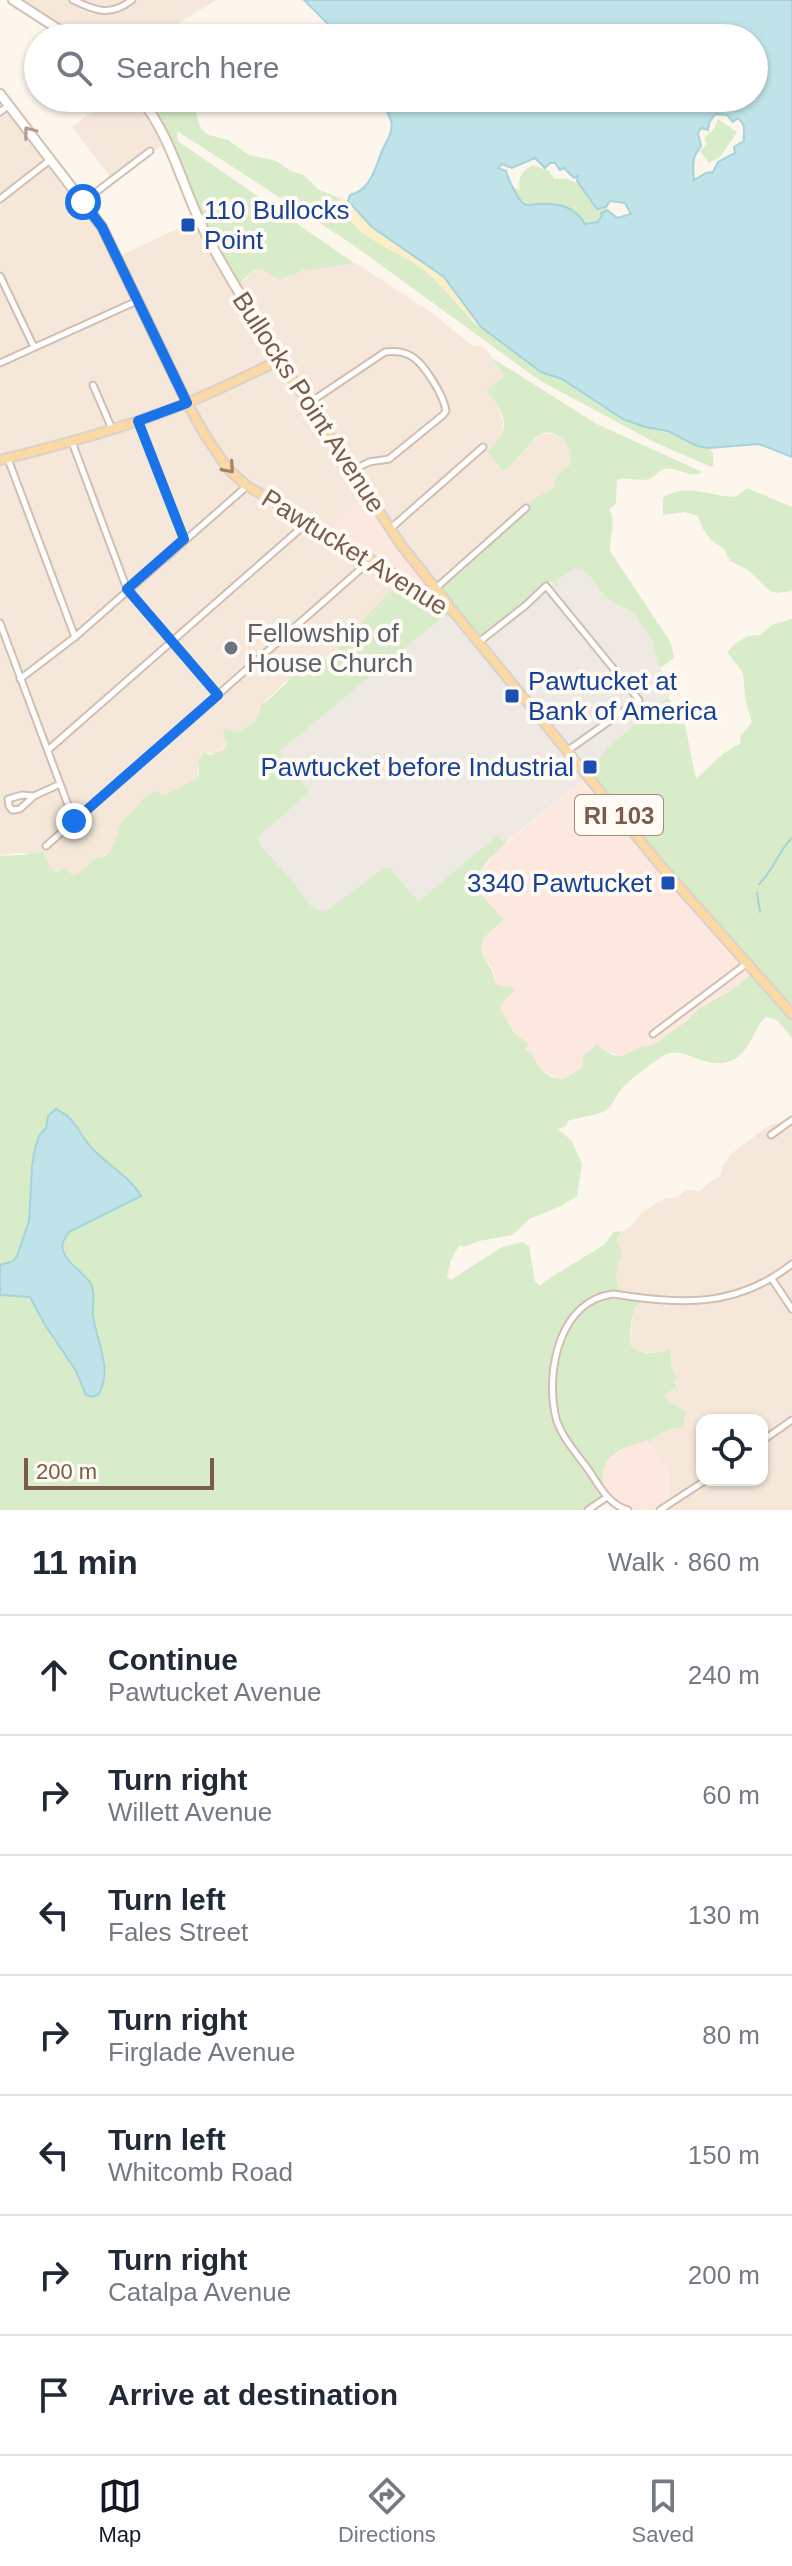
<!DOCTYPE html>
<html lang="en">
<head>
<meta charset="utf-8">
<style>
  :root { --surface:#fff; --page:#f6f6f7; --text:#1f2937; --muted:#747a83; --line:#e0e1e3; --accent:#111827 }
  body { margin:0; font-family:Arial,sans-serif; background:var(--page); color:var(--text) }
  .controls { position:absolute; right:24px; bottom:24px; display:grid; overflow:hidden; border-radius:16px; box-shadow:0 2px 6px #0004 }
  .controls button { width:72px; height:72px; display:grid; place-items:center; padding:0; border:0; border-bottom:2px solid var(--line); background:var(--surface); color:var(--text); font:40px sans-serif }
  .scale { position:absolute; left:24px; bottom:20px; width:190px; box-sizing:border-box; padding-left:8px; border:4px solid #7a5c4d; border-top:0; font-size:22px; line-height:28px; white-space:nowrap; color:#7a5c4d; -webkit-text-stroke:6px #fffaf3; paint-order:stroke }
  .stop { position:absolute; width:24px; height:24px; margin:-18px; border:6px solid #1a73e8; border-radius:50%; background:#fff }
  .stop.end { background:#1a73e8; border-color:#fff; box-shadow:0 2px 8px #0008 }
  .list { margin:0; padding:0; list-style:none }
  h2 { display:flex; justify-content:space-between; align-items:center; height:104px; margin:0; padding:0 32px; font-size:34px }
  h2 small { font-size:26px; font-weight:400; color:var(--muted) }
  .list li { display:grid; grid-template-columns:52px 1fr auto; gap:24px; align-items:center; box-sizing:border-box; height:120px; padding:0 32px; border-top:2px solid var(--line) }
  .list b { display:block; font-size:30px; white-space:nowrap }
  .list p { margin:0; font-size:26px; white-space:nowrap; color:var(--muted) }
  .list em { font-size:26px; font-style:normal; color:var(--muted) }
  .icon { flex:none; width:44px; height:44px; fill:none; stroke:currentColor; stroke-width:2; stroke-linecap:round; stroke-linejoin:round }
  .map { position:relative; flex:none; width:792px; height:1510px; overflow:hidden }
  .search { position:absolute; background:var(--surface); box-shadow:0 2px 6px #0004; left:24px; right:24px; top:24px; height:88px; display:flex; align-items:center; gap:20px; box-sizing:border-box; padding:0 28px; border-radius:44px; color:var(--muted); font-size:30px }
  .sheet { height:944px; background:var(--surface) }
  nav { display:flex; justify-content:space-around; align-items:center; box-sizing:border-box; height:112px; border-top:2px solid var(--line); background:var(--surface); font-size:22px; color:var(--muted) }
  nav a { display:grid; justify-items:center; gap:4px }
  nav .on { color:var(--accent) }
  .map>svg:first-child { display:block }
  .residential { fill:#f5e8da; fill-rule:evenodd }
  .commercial { fill:#fde8e0 }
  .industrial { fill:#efe9e4 }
  .green { fill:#d8ecc9 }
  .sand { fill:#fcefc7 }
  .water { fill:#bfe3e8; stroke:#a5d3da; stroke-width:2; fill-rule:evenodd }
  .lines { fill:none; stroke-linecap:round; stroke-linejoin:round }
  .stream { stroke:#a5d3da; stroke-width:2 }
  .street-casing { stroke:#d1beb0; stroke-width:9 }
  .secondary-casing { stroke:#d6c0b0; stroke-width:12 }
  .primary-casing { stroke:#dad1cd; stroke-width:12 }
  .street { stroke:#fff; stroke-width:5 }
  .secondary { stroke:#fff; stroke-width:8 }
  .primary { stroke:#fbd9a5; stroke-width:8 }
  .oneway { stroke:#af9d94 }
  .oneway2 { stroke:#a18267 }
  .route { stroke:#1a73e8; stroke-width:10 }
  .transit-dot { fill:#1a4fb4; stroke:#fffaf3; stroke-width:3 }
  .worship-dot { fill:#6b7280; stroke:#fffaf3; stroke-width:3 }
  .labels { text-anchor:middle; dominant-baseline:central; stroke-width:8; stroke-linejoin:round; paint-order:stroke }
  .shield { fill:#fffaf3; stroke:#a28b7f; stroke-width:2 }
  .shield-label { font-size:24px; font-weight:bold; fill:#7a5c4d }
  .transit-label { font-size:26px; fill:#164399; stroke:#fffaf3; text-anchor:start }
  .street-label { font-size:26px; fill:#7a5c4d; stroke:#fffaf3 }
  .worship-label { font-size:26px; fill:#5b616d; stroke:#fffaf3; text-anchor:start }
</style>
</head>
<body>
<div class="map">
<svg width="792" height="1510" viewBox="0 0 792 1510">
  <rect width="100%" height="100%" fill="#fdf6ec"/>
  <g class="residential">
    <polygon points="13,0 216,0 155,38 71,38"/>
    <polygon points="0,94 83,201 117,257 199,219 244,281 254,270 260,269 280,280 291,274 294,276 301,271 354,262 435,315 474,347 480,345 487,350 504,376 491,396 498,404 503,424 503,434 496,444 503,471 519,458 528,444 542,434 553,434 561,438 568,446 572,459 571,464 558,474 554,487 540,496 459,568 436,592 403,580 396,586 354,632 347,634 338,651 322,660 315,671 285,682 259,707 261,714 251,726 235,733 226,729 224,732 227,744 215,754 204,752 198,760 197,778 165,795 154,791 144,798 121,823 111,851 87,865 78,875 73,875 65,869 56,872 50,868 45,857 34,854 15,853 0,856"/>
    <polygon points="109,98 140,98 168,143 149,153 112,179 72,127"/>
    <path d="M792 1118V1510H662L670 1505V1475L647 1441 665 1431 682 1427 686 1411 670 1402 664 1396 674 1388 679 1392 670 1365V1349L657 1353 637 1351 630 1344 633 1312 636 1308 629 1292 622 1291 616 1279 617 1267 622 1255 618 1246V1236L632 1225 640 1214 663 1199 678 1197 686 1190 700 1191 711 1181 720 1177 722 1168 731 1154 740 1147 768 1126 777 1123 782 1125ZM702 1420H762V1480H702Z"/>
  </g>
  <g class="commercial">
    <polygon points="368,492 445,603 326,533"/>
    <polygon points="587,776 755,973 730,991 698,1009 688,1021 653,1045 641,1047 622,1056 595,1047 583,1056 583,1067 564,1079 559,1079 536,1067 532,1055 527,1051 527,1043 515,1034 500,1009 502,1003 499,986 494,981 494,971 484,957 482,948 482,944 489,932 484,898 480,893 470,887 495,853"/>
    <polygon points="644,1440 647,1441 670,1475 670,1506 662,1510 628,1510 609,1498 600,1487 604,1467 611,1457 633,1443"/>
  </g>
  <polygon class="industrial" points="575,569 580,569 590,576 607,599 634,613 651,639 660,668 675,691 608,747 587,776 509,840 506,843 497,835 420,900 417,901 395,873 384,868 331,909 325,912 312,907 296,885 261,844 258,837 310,792 281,758 280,751 444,616 457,618 555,582"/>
  <g class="green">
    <polygon points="169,98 197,98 195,107 198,121 202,130 209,135 228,140 249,155 276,161 291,171 304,175 319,190 340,198 338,207 361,232 424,269 449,293 472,321 541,372 562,379 601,406 634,424 668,431 697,446 709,448 713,453 713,466 711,467 654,442 539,380 349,242 177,131 178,141 354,263 301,271 294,276 291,274 280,280 260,269 254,270 235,287 151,114"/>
    <polygon points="718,119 737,132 720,157 709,163 700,151 707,144 704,138 714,129"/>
    <path d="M533 165 549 171 554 179C575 176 588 190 597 209L606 207 607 210 601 212 602 215 598 222 585 224 582 219 557 204 545 206 521 202 512 187 520 190C517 177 522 171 533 165Z"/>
    <path d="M492 358 595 423 702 472C688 480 679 466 665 469 659 470 655 477 649 479 638 482 628 476 617 480L616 504 609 509C617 523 609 537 610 551L671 643 674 658 660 668 651 639 634 613 607 599 590 576 580 569H575L556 581 559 585 557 586 552 582 547 583V587L479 643 457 618 444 616 280 751 282 758 310 792 258 837 261 845 296 885 312 907 325 912 384 868H390L417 900H420L497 835 506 843 488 860 470 887 480 893 504 920C492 929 476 940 484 957 488 967 494 969 494 981L499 986 512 987 515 990 502 1003 500 1009 515 1034 528 1043 526 1050 532 1053C537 1067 546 1079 564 1079L583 1067V1056L597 1045 612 1055 622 1056 641 1047 653 1045 687 1021 698 1009 730 991 755 972 587 776 608 747 668 697 685 725 696 779 724 753 741 743 740 737 752 722 746 703 743 673 727 652 736 643 748 636 760 635 772 625 792 619V1038L777 1020 766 1017C753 1028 752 1047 738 1057 711 1076 684 1045 667 1054 655 1060 627 1081 619 1092 615 1097 614 1103 609 1108 598 1117 581 1116 568 1121L566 1126 558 1129 572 1141 582 1164 577 1196 561 1206 531 1218 512 1235 479 1241 464 1247 459 1245 451 1260 447 1276 451 1280 502 1247 523 1242 529 1246 535 1281 540 1286 548 1279 604 1245 614 1232 622 1231 617 1240 622 1255C616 1267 613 1280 622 1291L642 1293C642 1304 638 1302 634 1310 631 1318 630 1335 630 1344 637 1355 659 1355 670 1349 671 1360 668 1368 677 1376L675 1383 679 1393 674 1388 664 1396 670 1402 686 1411 683 1427C677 1428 670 1429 664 1432 658 1434 654 1440 647 1441 624 1446 600 1455 603 1483L601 1487 607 1498 590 1510H0V1295L30 1297C44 1328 70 1352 80 1383L105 1372C102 1353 95 1334 93 1316 92 1305 96 1295 91 1284 81 1264 52 1257 69 1232L141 1196 88 1144 82 1132 46 1128C16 1162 44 1222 13 1261L0 1265V856C14 855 29 856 43 851L50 868 56 872 65 869 73 875 78 874 93 860 105 856 111 851 121 823 144 798 154 791 165 795 197 778 199 772 198 760 204 752 211 755 224 749 227 744 223 731 226 728 235 733C253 723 257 726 261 704L266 702 297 673 303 677 315 671 319 666 318 659H326C336 652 341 649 341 637L345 634 354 632 370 612 403 580 441 603 436 592 480 548 533 500 554 487 558 474 571 464C571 455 570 446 563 440 542 420 530 445 518 458 514 463 508 467 503 471L487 451C514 430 505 414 487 391L504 376Z"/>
    <path d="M747 488 792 507V591L777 593 770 591 747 569 730 561 724 549 711 540 703 529 698 516 684 512 663 515V498C685 482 712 497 735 497Z"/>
  </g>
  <path class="sand" d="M340 198 348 201 372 227 444 277 481 327C462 313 446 289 427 273 411 258 390 252 373 240 360 232 351 219 339 211Z"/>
  <g class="water">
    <path d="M304 0H792V457L759 444 709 448 697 446 668 431 645 427 623 419 562 379 541 372 481 327 444 277 372 227 348 201 350 195C371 190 375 168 382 151 386 141 394 132 391 121 389 113 382 105 378 98H754V38H342ZM715 114 727 115 733 122 738 118C747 126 743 131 744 141L734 147 735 153 718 162 713 172 706 173 694 180C693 167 691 158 701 146L698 133 701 128 708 130 709 123ZM535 158 545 168 550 163H555L560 170 564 168 574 178 578 176 577 181 597 209 606 207 610 201 625 203 631 214 617 218 607 210 601 213 602 215 598 222 585 224C574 205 557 203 537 204 531 204 530 206 524 204 518 200 508 179 506 171L498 168 502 164 512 168Z"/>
    <path d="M56 1109C76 1119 77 1130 90 1146 105 1164 129 1175 141 1196L69 1232C65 1238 61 1243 63 1250 66 1263 84 1272 91 1284 96 1294 92 1304 93 1315 96 1342 114 1369 98 1395L92 1397 86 1395 76 1371 45 1325 30 1297 0 1295V1265L13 1261 17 1256 29 1221 32 1165 35 1149 39 1136 46 1128 48 1116Z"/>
  </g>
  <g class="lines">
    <g class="stream">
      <path d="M759 884C774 870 778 851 792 838"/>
      <polyline points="757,893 760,912"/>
    </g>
    <g class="street-casing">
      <g id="street">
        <path d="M73 0C96 11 110 17 132 0"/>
        <polyline points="157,38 161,35"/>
        <polyline points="0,112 9,105"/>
        <polyline points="0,199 50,160"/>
        <polyline points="83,202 150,151"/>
        <polyline points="0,276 34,347"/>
        <polyline points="0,363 137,301"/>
        <polyline points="93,385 112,429"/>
        <path d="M309 403 385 352C394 351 402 351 411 356 424 363 444 396 446 411L443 415 389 459 369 462 353 470"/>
        <polyline points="138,421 184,539"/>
        <polyline points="72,442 127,589 218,695"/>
        <polyline points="8,459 75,637"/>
        <polyline points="391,528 483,447"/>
        <polyline points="436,588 526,508"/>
        <polyline points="0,623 74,821"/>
        <polyline points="479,642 526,605 546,586 639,700 567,751"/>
        <polyline points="20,679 75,637 246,487"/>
        <polyline points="48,750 308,522"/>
        <polygon points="22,795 34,796 20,809 12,810 9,806 8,799"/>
        <polyline points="34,796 60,784"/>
        <polyline points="46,846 371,560"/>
        <polyline points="653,1034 746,964"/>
        <polyline points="771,1135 792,1120"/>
        <polyline points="772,1279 792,1309"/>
        <polyline points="762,1441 792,1420"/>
        <polyline points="588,1510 607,1497"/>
        <path d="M628 1510C609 1505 600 1487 590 1472 578 1455 559 1435 555 1414 546 1369 560 1301 613 1294 680 1304 735 1309 792 1264"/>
        <polyline points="660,1510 706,1480"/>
      </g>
    </g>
    <g class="secondary-casing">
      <g id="secondary">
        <polyline points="13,0 72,38"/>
        <polyline points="0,94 102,227 187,403"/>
        <path d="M140 98C171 136 181 183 202 226 224 272 254 315 280 360"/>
      </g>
    </g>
    <g class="primary-casing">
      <g id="primary">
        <polyline points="187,403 205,435 228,469 247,486 332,535 453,611 660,865 792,1014"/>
        <path d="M0 460C62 445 125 428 184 404 217 391 248 375 280 360L401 545 448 604"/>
      </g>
    </g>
    <use href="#street" class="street"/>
    <use href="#secondary" class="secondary"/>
    <use href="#primary" class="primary"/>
  </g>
  <defs><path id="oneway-chevron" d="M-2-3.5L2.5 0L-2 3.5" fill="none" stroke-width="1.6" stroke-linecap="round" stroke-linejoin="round" transform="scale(2)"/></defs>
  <use class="oneway" href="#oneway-chevron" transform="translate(29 132) rotate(-127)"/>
  <use class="oneway2" href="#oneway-chevron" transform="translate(229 468) rotate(49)"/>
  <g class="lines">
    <polyline class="route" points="74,821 218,695 127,589 184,539 138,421 187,403 102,227 83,202"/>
  </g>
  <g class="transit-dot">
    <rect x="180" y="217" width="16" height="16" rx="4"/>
    <rect x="504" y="688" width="16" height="16" rx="4"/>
    <rect x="582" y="759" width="16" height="16" rx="4"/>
    <rect x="660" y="875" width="16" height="16" rx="4"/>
  </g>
  <circle class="worship-dot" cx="231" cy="648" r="8"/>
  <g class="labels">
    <rect class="shield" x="575" y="795" width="88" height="40" rx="6"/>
    <g class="shield-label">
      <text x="619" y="815">RI 103</text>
    </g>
    <g class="transit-label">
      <text x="204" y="210">110 Bullocks<tspan x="204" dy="30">Point</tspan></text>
      <text x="528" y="681">Pawtucket at<tspan x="528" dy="30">Bank of America</tspan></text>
      <text x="574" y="767" text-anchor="end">Pawtucket before Industrial</text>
      <text x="652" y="883" text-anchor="end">3340 Pawtucket</text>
    </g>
    <g class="street-label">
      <text transform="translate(309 402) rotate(57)">Bullocks Point Avenue</text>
      <text transform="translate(355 552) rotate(32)">Pawtucket Avenue</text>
    </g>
    <g class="worship-label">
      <text x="247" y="633">Fellowship of<tspan x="247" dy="30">House Church</tspan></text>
    </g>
  </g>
</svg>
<div class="controls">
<button><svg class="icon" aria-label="locate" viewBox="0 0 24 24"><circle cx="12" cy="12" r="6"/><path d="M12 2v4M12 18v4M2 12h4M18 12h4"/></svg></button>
</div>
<div class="scale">200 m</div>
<div class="stop" style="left:83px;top:202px"></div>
<div class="stop end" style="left:74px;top:821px"></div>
<div class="search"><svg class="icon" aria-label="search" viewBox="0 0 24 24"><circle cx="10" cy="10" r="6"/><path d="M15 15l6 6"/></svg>Search here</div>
</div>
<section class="sheet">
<h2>11 min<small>Walk · 860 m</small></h2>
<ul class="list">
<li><svg class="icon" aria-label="ahead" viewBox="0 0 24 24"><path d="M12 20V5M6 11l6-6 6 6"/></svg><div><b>Continue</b><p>Pawtucket Avenue</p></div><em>240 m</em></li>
<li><svg class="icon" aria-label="right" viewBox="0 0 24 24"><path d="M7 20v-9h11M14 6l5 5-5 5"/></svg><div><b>Turn right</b><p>Willett Avenue</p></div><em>60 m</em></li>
<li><svg class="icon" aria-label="left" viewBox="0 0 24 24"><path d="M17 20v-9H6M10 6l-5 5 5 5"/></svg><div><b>Turn left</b><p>Fales Street</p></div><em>130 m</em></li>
<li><svg class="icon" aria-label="right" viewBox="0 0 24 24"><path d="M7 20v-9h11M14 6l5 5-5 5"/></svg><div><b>Turn right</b><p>Firglade Avenue</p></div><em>80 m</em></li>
<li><svg class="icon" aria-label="left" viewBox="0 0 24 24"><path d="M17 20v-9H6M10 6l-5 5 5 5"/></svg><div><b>Turn left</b><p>Whitcomb Road</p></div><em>150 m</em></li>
<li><svg class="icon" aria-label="right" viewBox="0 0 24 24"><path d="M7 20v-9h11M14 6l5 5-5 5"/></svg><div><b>Turn right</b><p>Catalpa Avenue</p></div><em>200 m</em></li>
<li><svg class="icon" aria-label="arrive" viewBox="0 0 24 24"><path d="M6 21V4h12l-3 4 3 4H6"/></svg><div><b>Arrive at destination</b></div></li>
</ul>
</section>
<nav>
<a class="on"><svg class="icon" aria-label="map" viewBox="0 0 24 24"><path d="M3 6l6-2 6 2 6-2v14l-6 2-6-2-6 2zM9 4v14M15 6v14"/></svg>Map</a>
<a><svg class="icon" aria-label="directions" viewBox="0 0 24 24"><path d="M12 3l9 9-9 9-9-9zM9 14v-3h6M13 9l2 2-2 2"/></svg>Directions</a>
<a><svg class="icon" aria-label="saved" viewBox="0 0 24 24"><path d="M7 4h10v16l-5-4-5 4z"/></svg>Saved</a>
</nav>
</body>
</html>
